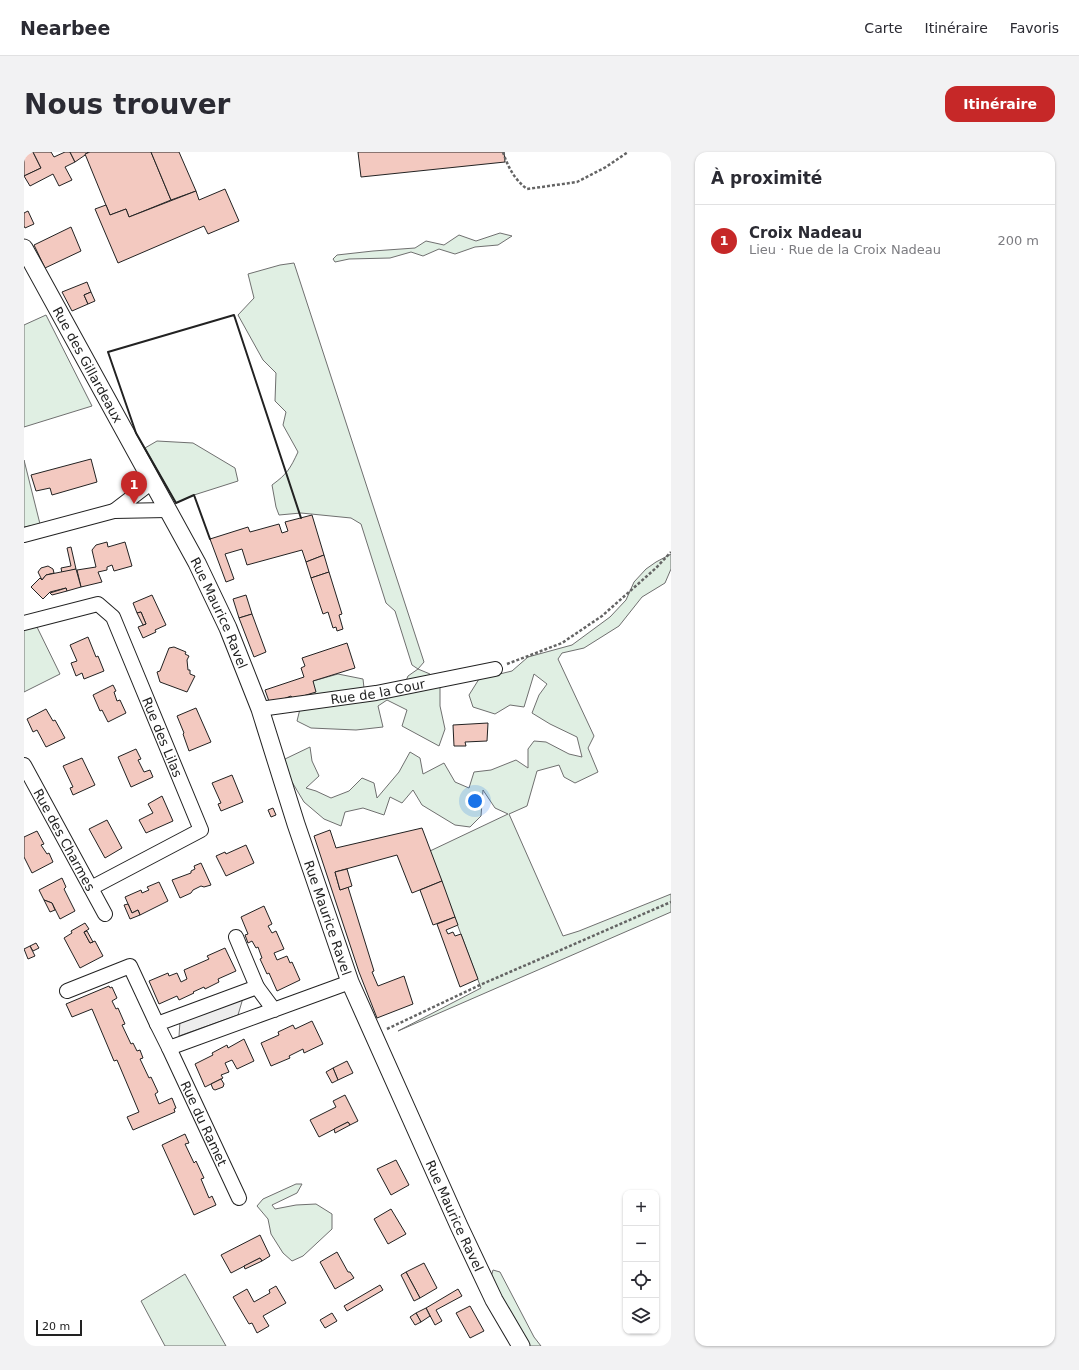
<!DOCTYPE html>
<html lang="fr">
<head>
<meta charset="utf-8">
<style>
  :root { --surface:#fff; --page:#f2f2f3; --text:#2b2b33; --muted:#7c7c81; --line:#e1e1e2; --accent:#c62828 }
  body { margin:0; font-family:"DejaVu Sans",sans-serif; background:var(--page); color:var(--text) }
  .controls { position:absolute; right:12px; bottom:12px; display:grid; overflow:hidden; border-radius:8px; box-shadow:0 1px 3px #0004 }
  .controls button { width:36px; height:36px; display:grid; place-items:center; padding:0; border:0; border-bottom:1px solid var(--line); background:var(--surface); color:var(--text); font:20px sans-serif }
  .scale { position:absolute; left:12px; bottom:10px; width:46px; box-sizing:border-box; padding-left:4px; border:2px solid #222; border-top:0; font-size:11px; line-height:14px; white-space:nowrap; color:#222; -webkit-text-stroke:3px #fff; paint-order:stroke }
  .you { position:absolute; left:451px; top:649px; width:14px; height:14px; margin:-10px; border:3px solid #fff; border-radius:50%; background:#1a73e8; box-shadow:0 0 0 6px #1a73e833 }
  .badge { display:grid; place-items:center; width:26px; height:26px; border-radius:50%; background:var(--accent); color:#fff; font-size:13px; font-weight:700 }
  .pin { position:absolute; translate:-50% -33px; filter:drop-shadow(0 1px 2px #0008) }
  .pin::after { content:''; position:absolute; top:21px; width:14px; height:12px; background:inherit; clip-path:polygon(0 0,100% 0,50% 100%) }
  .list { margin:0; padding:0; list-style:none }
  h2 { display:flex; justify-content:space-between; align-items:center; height:52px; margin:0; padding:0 16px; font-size:17px }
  h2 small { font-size:13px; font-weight:400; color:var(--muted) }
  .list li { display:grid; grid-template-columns:26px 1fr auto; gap:12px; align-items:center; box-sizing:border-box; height:72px; padding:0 16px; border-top:1px solid var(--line) }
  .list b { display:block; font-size:15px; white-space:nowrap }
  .list p { margin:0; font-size:13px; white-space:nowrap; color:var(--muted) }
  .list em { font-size:13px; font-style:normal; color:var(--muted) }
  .icon { flex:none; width:22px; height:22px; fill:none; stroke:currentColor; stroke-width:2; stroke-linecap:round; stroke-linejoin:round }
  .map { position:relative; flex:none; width:647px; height:1194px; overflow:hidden; border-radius:12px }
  header { display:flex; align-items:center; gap:24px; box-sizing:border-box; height:56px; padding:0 20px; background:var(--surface); border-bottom:1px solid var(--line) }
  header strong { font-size:19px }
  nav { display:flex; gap:22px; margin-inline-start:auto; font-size:14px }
  .intro { display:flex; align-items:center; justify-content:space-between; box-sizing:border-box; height:96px; padding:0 24px }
  h1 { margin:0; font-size:28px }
  .button { padding:10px 18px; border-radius:12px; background:var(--accent); color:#fff; font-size:14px; font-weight:700 }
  main { display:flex; gap:24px; padding:0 24px }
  aside { flex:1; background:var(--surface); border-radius:12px; box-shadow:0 1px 3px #0004 }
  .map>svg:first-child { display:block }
  .green { fill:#e0efe3; stroke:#6f6f6f }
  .parking { fill:#ededed; stroke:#6f6f6f }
  .building { fill:#f3c9c0; stroke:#222 }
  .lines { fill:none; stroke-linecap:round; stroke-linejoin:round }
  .minor-casing { stroke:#222; stroke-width:16 }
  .tertiary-casing { stroke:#222; stroke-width:19 }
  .path { stroke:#646464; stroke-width:2.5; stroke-dasharray:3 2; stroke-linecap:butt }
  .minor { stroke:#fff; stroke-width:14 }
  .tertiary { stroke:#fff; stroke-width:17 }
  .wall { stroke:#222; stroke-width:2 }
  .labels { text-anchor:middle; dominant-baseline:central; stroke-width:3; stroke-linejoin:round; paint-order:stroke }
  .street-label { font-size:13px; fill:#222; stroke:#fff }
</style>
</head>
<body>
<header>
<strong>Nearbee</strong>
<nav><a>Carte</a><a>Itinéraire</a><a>Favoris</a></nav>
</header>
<div class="intro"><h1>Nous trouver</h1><a class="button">Itinéraire</a></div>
<main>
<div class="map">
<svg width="647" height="1194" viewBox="0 0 647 1194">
  <rect width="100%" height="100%" fill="#fff"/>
  <g class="green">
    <polygon points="476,81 488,84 474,93 451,95 431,102 415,97 399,104 387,100 366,106 325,107 311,110 309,107 313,103 349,99 391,96 402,89 420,93 435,83 452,89"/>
    <path d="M270 111 400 510 394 517 406 522 416 536V554L421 577 415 594 378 574 383 558 363 548 354 554 359 575 332 578 287 576 273 569 276 557 289 529 314 522 339 527 340 536H379L384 524 394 517 388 513 371 459 362 451 337 372 327 366 277 361 255 363 252 355 248 333C263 322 266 317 274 300L259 273 262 260 251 249 252 221 239 208 214 163 230 146 224 122 256 113Z"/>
    <polygon points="22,163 68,254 0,275 0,173"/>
    <polygon points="133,289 169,291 211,316 214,329 170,343 152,351 121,296"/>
    <polygon points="0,308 16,372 0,375"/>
    <polygon points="647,402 647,417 641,431 618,445 595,474 560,496 538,501 534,507 570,584 564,596 574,620 551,631 540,625 535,613 513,619 503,654 485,662 539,784 555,779 647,742 647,760 374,879 457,836 406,699 484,662 471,656 459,638 457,664 446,675 431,673 398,653 389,638 378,651 366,645 360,663 339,656 321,660 317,674 300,667 280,650 268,630 259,621 261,607 286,595 288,609 295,624 282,636 292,639 307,646 325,639 338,626 350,631 353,646 375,620 386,600 396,606 399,622 420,611 431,630 445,636 450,620 467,618 492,608 504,616 504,597 510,589 522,590 545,602 558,605 553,585 526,572 508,561 515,543 523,532 510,522 500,555 486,553 471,562 449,555 445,543 455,527 488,519 504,505 548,493 586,465 602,448 610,430 622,417 632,410"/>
    <polygon points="12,473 36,522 0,540 0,476"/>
    <polygon points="272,1032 278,1032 273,1041 248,1053 251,1057 272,1053 292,1052 308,1062 308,1077 279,1104 268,1109 259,1101 247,1082 244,1067 233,1054 239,1047"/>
    <polygon points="469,1118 476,1120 510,1185 517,1194 503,1194 467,1125"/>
    <polygon points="161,1122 202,1194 141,1194 117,1149"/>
  </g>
  <polygon class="parking" points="219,846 214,863 155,884 156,869"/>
  <g class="building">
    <polygon points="0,0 9,0 17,16 0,24"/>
    <polygon points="9,0 27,0 30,5 41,0 46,0 51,10 41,15 48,28 35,34 29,22 6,34 0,24 17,16"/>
    <polygon points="46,0 63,0 64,1 51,10"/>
    <polygon points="66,0 127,0 147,48 105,65 102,57 86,63 61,2"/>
    <polygon points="127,0 155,0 172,39 147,48"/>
    <polygon points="334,0 480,0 481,10 337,25"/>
    <polygon points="201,37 215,69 184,82 180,74 94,111 71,57 82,53 86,63 102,57 105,65 172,39 175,48"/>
    <polygon points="4,59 10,72 1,76 0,74 0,61"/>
    <polygon points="47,75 57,99 21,116 10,93"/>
    <polygon points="63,130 67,140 60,143 64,152 48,159 38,140"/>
    <polygon points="67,140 71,149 64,152 60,143"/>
    <polygon points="67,307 73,330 28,343 26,336 12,339 7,323"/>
    <polygon points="288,363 300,403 282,410 278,398 223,413 218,397 201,402 210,427 202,430 186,387 224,375 226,380 255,372 258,381 264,379 261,370"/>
    <polygon points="83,390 84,395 101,390 108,414 90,419 88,413 83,415 83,418 74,420 78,430 57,435 53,418 72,415 68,398 72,393"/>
    <polygon points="47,395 52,417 38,421 37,416 47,414 43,396"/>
    <polygon points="300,403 305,420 287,426 282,410"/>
    <polygon points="24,414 29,417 30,421 22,423 18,428 14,420 17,416"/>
    <polygon points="52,417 57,435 43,439 42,436 26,440 19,447 7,435 16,426 18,428 22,423"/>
    <polygon points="305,420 318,462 315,463 319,477 313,479 312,475 309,476 304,460 299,462 287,426"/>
    <polygon points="42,436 43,439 28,443 26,441"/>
    <polygon points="128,443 142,473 131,478 132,480 119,486 114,475 122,472 117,460 113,461 109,451"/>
    <polygon points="222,443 228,462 215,466 209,447"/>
    <polygon points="117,460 122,472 119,473 113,461"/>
    <polygon points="228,462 242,500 230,505 215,466"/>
    <polygon points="64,485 72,505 74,504 80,519 60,527 58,521 52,524 47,511 53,509 46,493"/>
    <polygon points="323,491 331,516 289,529 292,540 269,547 267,544 246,552 241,538 280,525 277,516 281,514 278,506"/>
    <polygon points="150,495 162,500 161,502 165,504 163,508 164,518 166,518 166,522 171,524 163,540 136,530 133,520 136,519 145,496"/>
    <polygon points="89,533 92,539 90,540 93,549 96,548 102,561 84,570 78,558 76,559 69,543"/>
    <polygon points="172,556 187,590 165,599 159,582 160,581 153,564"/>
    <polygon points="22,557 29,569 31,568 41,586 22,595 13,578 9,580 3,567"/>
    <polygon points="464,571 463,589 441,590 442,594 430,594 429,573"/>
    <polygon points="112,597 117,607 114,608 120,620 126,618 129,625 107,635 94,605"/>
    <polygon points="58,606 71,633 49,643 46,636 49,635 39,614"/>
    <polygon points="208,623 219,650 197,659 194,652 197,651 188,631"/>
    <polygon points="138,644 149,669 122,681 115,668 129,661 124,652"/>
    <polygon points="249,656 252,663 247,665 244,658"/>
    <polygon points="83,668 98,696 81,706 65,677"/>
    <polygon points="398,676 418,729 388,741 373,703 311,720 316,738 324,735 350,819 348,820 354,834 380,824 389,852 353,866 335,820 290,684 306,678 312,696"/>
    <polygon points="13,679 20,692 17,693 23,702 25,701 29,710 8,721 0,705 0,685"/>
    <polygon points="222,693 230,711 202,724 192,704 201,700 202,702"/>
    <polygon points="177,711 187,733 180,735 177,734 169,738 167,741 156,746 148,728 167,721 167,719 171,717 170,714"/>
    <polygon points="323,717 328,734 316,738 311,720"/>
    <polygon points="38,726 42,735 40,737 51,759 36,767 28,751 20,748 15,738"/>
    <polygon points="418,729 431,765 409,773 396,738"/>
    <polygon points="135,730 144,749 116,763 114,758 108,761 101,745 117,738 118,741 125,738 123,735"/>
    <polygon points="20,748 28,751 31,758 26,760"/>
    <polygon points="104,752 108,761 114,758 116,763 106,767 100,753"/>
    <polygon points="240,754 248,772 244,774 248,781 252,779 260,797 250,801 253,808 263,804 266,811 268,810 276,828 253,839 245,821 243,822 236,807 238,806 234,795 232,796 228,789 224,791 221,783 224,782 217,765"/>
    <polygon points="431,765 434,773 422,778 424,782 429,780 431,784 437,782 454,827 436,835 413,772"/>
    <polygon points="61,771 65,777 60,780 66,791 71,789 79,804 56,816 40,786 48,781 47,779"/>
    <polygon points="63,779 69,790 66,791 60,780"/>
    <polygon points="12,791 15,796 9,799 6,794"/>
    <polygon points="6,794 11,804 4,807 0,797"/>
    <polygon points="201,796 212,819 194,827 195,830 181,837 180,835 169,840 170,841 155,848 153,844 135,852 125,829 144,821 145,824 153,821 157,830 163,827 160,818 185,807 183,804"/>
    <polygon points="85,834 86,836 88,835 93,846 88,849 92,857 94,856 101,872 98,873 107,892 109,891 113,899 116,898 119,906 116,907 125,926 127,925 134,940 131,942 135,952 148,946 152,956 150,957 151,960 109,978 103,965 115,960 93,908 90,909 68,857 48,865 42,852"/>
    <polygon points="288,869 299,892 280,901 279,897 265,904 266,906 247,914 237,891 255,883 254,880 269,873 271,877"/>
    <polygon points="220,887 230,909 213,917 208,908 201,911 205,920 197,923 199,926 181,935 171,912 189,903 188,901 203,893 204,896"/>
    <polygon points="323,909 329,921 314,928 309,916"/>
    <polygon points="309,916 314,928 308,931 302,920"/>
    <polygon points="197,927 200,932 199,935 191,938 189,937 187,932"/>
    <polygon points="321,943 334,969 326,973 324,970 295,985 286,968 312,955 309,949"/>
    <polygon points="324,970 326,973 311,981 310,977"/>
    <polygon points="161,982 165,991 161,992 170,1011 172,1009 180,1026 177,1027 185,1046 188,1044 192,1053 170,1063 138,993"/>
    <polygon points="372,1008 385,1033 367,1043 353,1017"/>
    <polygon points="367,1057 382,1082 364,1092 350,1067"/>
    <polygon points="236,1083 246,1104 238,1109 236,1106 207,1121 197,1103"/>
    <polygon points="313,1100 324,1120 326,1120 330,1126 311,1137 296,1110"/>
    <polygon points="236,1106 238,1109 221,1117 220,1114"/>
    <polygon points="400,1111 413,1136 396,1146 382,1120"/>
    <polygon points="382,1120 396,1146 390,1149 377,1123"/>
    <polygon points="356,1133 359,1138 323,1159 320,1154"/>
    <polygon points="252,1134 262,1151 239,1164 245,1174 233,1181 228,1171 225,1172 209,1145 223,1137 230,1150 246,1141 245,1138"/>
    <polygon points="434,1137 438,1144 412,1158 418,1169 411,1173 402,1156"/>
    <polygon points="446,1154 460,1179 446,1186 432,1161"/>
    <polygon points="402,1156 406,1164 397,1170 392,1161"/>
    <polygon points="308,1161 313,1169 301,1176 296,1168"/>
    <polygon points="392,1161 397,1170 391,1173 386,1165"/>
  </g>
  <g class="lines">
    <g class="minor-casing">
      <g id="minor">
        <polyline points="128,330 90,359 143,358"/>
        <polyline points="0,383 90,359"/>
        <path id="s1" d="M0 471 74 452 89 465 177 678 67 736"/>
        <path id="s2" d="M236 557 352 541 471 517"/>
        <path id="s3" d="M0 613 81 762"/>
        <polyline points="212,785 233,835"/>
        <polyline points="43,839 106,814 133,872"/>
        <path d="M250 858 233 835 133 872 145 896C205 874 266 852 326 830"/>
        <path id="s4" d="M145 896 215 1046"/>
      </g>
    </g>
    <g class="tertiary-casing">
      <g id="tertiary">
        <path id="s5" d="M0 96 173 411 204 476 236 557 272 672 326 830 435 1074 470 1148 497 1194"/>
      </g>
    </g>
    <g class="path">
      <path d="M479 0C484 15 490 27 503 37L553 30 582 15 604 0"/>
      <polyline points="483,512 538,491 578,464 632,416 647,400"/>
      <polyline points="363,877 456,833 647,750"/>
    </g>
    <use href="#minor" class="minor"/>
    <use href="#tertiary" class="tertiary"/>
    <polyline class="wall" points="186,387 170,343 152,351 112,281 84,200 210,163 277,366"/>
  </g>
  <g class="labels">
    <g class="street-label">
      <text stroke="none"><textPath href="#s5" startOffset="133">Rue des Gillardeaux</textPath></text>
      <text stroke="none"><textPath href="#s5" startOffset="414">Rue Maurice Ravel</textPath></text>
      <text stroke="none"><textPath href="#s2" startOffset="119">Rue de la Cour</textPath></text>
      <text stroke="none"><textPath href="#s1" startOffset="226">Rue des Lilas</textPath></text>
      <text stroke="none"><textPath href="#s3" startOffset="85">Rue des Charmes</textPath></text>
      <text stroke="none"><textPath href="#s5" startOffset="738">Rue Maurice Ravel</textPath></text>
      <text stroke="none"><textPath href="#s4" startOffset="83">Rue du Ramet</textPath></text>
      <text stroke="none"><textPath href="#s5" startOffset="1062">Rue Maurice Ravel</textPath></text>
    </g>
  </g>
</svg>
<div class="controls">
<button>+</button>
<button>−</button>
<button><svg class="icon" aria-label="locate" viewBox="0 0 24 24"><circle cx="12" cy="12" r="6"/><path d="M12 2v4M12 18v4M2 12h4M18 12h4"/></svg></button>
<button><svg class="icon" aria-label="layers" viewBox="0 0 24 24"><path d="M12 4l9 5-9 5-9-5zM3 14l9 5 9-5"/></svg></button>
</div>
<div class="scale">20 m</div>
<div class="you"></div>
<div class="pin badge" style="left:110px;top:352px">1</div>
</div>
<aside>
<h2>À proximité<small></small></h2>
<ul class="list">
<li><span class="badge">1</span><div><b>Croix Nadeau</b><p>Lieu · Rue de la Croix Nadeau</p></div><em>200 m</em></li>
</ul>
</aside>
</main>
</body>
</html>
